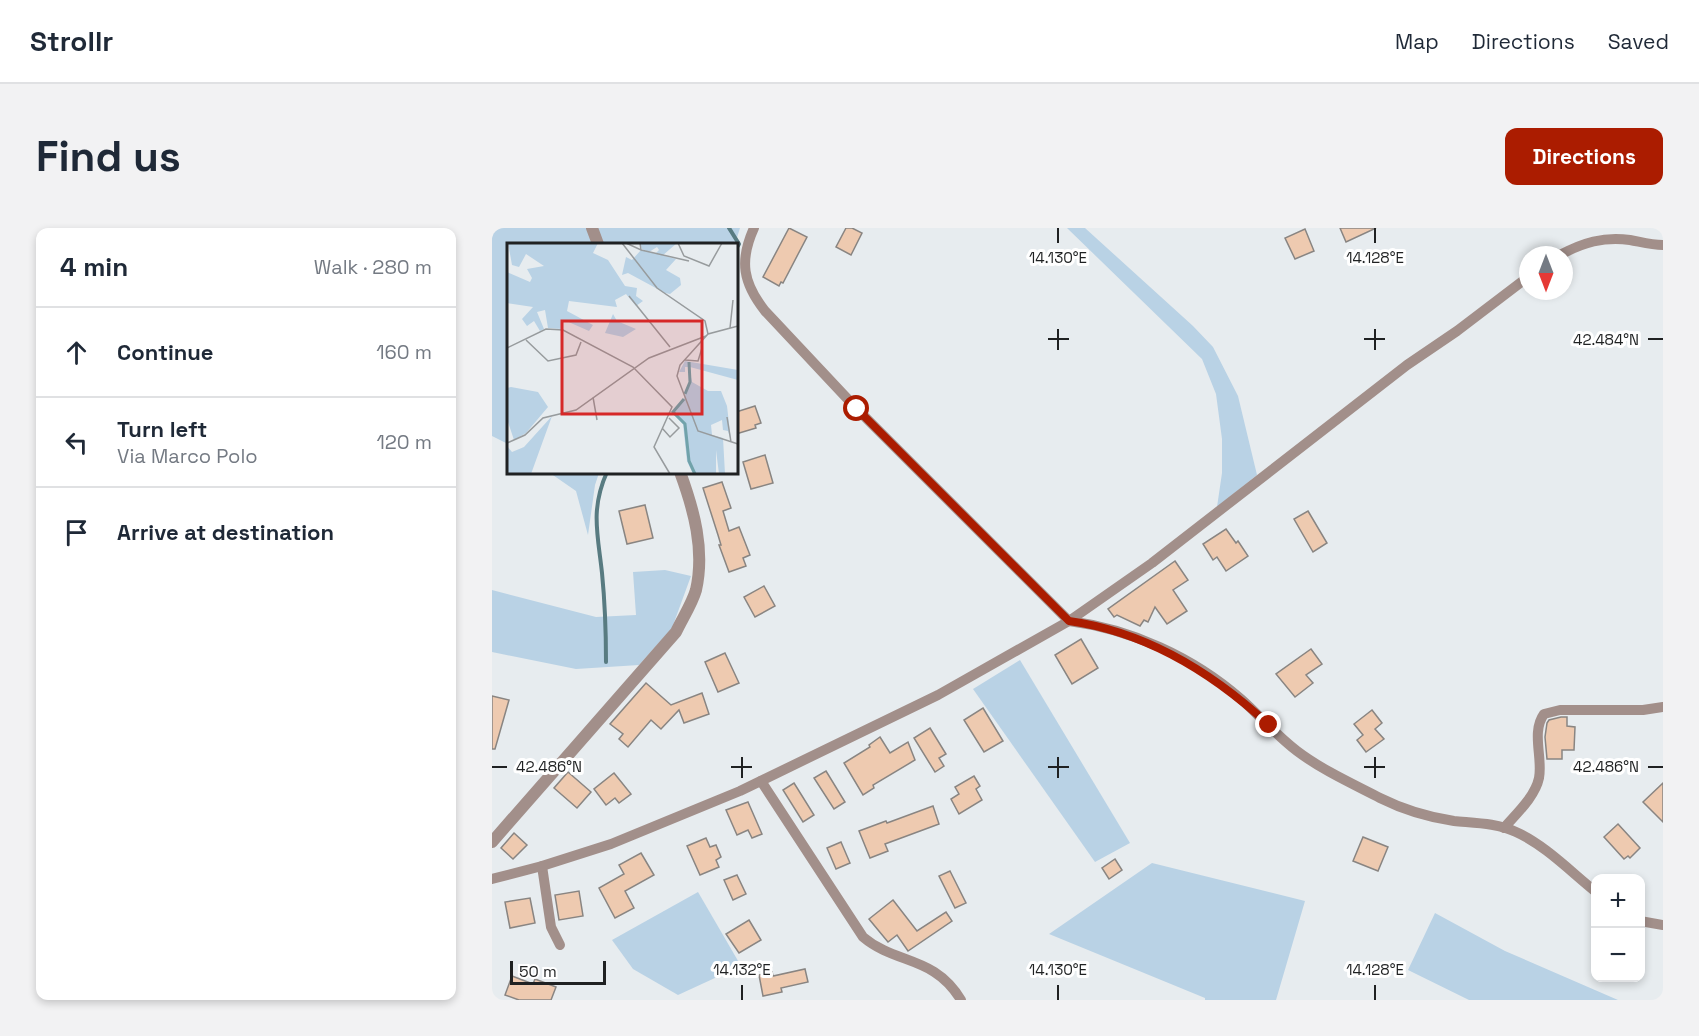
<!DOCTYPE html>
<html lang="en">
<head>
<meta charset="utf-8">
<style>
  :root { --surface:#fff; --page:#f2f2f3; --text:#1f2937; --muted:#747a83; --line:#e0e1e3; --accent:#ab1c00 }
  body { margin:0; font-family:"Space Grotesk",sans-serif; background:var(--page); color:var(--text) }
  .controls { position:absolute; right:18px; bottom:18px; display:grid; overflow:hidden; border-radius:12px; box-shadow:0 3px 9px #0003 }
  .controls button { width:54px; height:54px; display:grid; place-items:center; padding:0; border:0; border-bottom:2px solid var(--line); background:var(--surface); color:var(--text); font:30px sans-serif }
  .compass { position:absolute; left:1027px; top:18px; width:54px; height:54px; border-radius:50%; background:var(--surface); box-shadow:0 3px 9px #0003; rotate:180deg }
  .scale { position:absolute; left:18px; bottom:15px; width:96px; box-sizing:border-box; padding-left:6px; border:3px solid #1f2122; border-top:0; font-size:16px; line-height:21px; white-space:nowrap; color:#1f2122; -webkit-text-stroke:4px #fff; paint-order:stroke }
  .stop { position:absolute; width:18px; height:18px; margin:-14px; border:4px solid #ab1c00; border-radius:50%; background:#fff }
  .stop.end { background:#ab1c00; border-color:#fff; box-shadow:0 2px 6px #0008 }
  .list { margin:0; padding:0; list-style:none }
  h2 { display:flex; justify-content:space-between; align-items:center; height:78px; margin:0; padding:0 24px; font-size:26px }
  h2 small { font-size:20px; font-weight:400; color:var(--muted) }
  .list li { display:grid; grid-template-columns:39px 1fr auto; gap:18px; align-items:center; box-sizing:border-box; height:90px; padding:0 24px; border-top:2px solid var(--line) }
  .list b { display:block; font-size:22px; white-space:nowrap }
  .list p { margin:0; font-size:20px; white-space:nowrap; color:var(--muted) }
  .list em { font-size:20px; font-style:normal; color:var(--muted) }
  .icon { flex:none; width:33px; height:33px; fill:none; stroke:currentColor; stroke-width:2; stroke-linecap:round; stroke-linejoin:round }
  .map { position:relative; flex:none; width:1171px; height:772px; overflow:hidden; border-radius:12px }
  header { display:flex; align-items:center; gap:36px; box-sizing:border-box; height:84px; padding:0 30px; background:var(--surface); border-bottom:2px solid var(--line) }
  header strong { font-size:28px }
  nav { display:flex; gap:33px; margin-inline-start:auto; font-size:21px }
  .intro { display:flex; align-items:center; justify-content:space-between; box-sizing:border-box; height:144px; padding:0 36px }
  h1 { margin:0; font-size:42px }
  .button { padding:15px 27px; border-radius:12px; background:var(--accent); color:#fff; font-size:21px; font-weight:700 }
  main { display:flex; gap:36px; padding:0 36px }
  aside { flex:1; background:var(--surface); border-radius:12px; box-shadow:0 3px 9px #0003 }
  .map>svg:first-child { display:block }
  .green { fill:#b9d2e5 }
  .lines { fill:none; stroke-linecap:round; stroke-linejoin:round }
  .stream { stroke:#587b81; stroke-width:4 }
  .building { fill:#eecab0; stroke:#898582; stroke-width:1.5 }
  .minor { stroke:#a28f8a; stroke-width:10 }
  .tertiary { stroke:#a28f8a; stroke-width:12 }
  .route { stroke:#ab1c00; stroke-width:8 }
  .ticks { fill:none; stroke:#1f2122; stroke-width:2 }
  .inset-river { fill:none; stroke:#71a2aa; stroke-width:3 }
  .inset-road { fill:none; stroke:#979b9d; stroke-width:1.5 }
  .view { fill:#d62828; fill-opacity:0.15; stroke:#d62828; stroke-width:3 }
  .inset-edge { fill:none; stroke:#1f2122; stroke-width:3 }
  .ticks-label { font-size:15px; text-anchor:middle; fill:#1f2122; stroke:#fff; stroke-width:6; stroke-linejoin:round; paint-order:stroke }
</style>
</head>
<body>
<header>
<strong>Strollr</strong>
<nav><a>Map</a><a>Directions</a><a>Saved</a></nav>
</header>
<div class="intro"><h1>Find us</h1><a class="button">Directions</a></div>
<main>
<aside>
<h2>4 min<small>Walk · 280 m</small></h2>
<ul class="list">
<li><svg class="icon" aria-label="ahead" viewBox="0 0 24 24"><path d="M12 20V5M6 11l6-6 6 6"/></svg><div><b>Continue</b></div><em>160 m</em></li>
<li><svg class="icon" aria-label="left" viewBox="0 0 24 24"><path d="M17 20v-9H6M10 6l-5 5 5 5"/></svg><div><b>Turn left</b><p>Via Marco Polo</p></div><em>120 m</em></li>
<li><svg class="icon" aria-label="arrive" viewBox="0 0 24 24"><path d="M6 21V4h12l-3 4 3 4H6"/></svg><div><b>Arrive at destination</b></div></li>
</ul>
</aside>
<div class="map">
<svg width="1171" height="772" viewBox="0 0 1171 772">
  <rect width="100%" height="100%" fill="#e7ecef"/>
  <g class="green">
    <polygon points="0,0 248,0 243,16 16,16 16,216 0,208"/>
    <polygon points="575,0 593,0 701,98 721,119 746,168 765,247 725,279 730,245 730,211 724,166 710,131"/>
    <polygon points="58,245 107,245 103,257 96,307 84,263"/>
    <polygon points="173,342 199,348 180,400 147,437 84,441 0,424 0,362 104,389 144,387 141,344"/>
    <polygon points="528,432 638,615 603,634 481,461"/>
    <polygon points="660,635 813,673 784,772 713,772 713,770 557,706"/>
    <polygon points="206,664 249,738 186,767 141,741 120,712"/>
    <polygon points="943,685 1013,723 1126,772 977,772 916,742"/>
  </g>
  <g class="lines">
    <g class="stream">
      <polyline points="237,0 247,16 244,21"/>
      <path d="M114 434C114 405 113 375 110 345 106 307 98 282 115 244"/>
    </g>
  </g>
  <g class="building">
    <polygon points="297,0 315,9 291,55 289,54 287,58 271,49"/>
    <polygon points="354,0 360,0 370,5 359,27 344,19"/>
    <polygon points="848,0 884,0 854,14"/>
    <polygon points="813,1 822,23 803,31 793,10"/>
    <polygon points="263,178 269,195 263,197 264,200 244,206 244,184"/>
    <polygon points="273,227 281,255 259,261 251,234"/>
    <polygon points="230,254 239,280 231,283 237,303 247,299 258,327 251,330 254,338 237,344 227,317 229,317 226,307 211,260"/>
    <polygon points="153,277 161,310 135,316 127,283"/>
    <polygon points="816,283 835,315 821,324 802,291"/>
    <polygon points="734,301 744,315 746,313 756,328 734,343 725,329 721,332 711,316"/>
    <polygon points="683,333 696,352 681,362 695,383 675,396 663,379 656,394 652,392 648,398 625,387 622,389 616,381"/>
    <polygon points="272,358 283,378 263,389 252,369"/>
    <polygon points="589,411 606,440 580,456 563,427"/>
    <polygon points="819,421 830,436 814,447 821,455 803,469 784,446"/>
    <polygon points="233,425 247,455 226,464 213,434"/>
    <polygon points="154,455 179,477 210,465 217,486 192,495 187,482 169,501 159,492 136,519 127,511 131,506 118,496"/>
    <polygon points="0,468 17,472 3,521 0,521"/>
    <polygon points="491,480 511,513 492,524 472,492"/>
    <polygon points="880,482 890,495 883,501 892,511 874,524 865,512 871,507 862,496"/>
    <polygon points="1069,489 1075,489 1075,498 1083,499 1082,522 1070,522 1070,531 1055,531 1053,509 1055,495 1057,492"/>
    <polygon points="438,500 454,526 447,530 452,538 443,544 422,510"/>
    <polygon points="388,509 398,525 416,514 423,532 381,557 382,560 371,567 352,535 378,519 377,517"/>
    <polygon points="334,543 353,574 342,581 322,550"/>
    <polygon points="76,544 99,564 85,580 62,560"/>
    <polygon points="122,545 139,566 127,575 123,570 114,577 102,561"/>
    <polygon points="482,548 488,558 484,561 490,572 467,586 459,571 467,566 463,559"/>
    <polygon points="302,555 322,587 311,594 291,562"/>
    <polygon points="1171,555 1171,594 1151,574"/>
    <polygon points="256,574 270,606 260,610 256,602 245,607 234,582"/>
    <polygon points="441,578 447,596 393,616 396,623 378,630 367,603 394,593 395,595"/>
    <polygon points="1126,596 1148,620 1138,630 1136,628 1132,631 1112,609"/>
    <polygon points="22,605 35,617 21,631 9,620"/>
    <polygon points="871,609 896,619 886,643 861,633"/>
    <polygon points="214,610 218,619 224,617 229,629 224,632 227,639 208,647 195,618"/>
    <polygon points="349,614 358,635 344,641 335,620"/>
    <polygon points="149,625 162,647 133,663 142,680 123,690 107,660 132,646 127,637"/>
    <polygon points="623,631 630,642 617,651 610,640"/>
    <polygon points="458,643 474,675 463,680 447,648"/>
    <polygon points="245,647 254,666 241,672 232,652"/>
    <polygon points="87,663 91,688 67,692 63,667"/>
    <polygon points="38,670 43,695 18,700 13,674"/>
    <polygon points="401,672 425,703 454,684 460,693 416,723 405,707 396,714 377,691"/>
    <polygon points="257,692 269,712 247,725 234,706"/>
    <polygon points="313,741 316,754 289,760 290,764 271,768 267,747 280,744 281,748"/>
    <polygon points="20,748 41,756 43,751 64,759 59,772 27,772 13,767"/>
  </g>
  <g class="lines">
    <g class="minor">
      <path d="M262 0C247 33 251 55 273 83L365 181 577 393C639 401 701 429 749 471 768 488 785 508 805 523 830 542 861 556 888 570 912 582 935 589 962 593 982 595 1005 595 1024 604 1053 617 1079 644 1104 664"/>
      <path d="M1068 27C1090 15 1112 8 1138 12 1149 14 1159 17 1171 17"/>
      <path d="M269 553 371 709C404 737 442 727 469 772"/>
      <path d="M1012 600C1024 586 1043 569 1047 550 1051 530 1039 504 1052 486L1068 482H1151L1171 479"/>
      <polyline points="50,638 59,699 68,717"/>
      <polyline points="0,651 50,638 119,616 248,563 446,467 577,393 660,335 915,137 965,103 1036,49"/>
      <polyline points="1148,693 1171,697"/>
    </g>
    <g class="tertiary">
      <polyline points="100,0 106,16"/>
      <path d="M0 614 184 404C190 391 200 376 204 362 213 322 202 282 188 244"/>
    </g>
  </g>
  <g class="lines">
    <path class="route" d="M365 181 577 393C655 404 720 444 777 497"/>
  </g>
  <path class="ticks" d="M566 0V15M883 0V15M566 101V122M883 101V122M556 111H577M872 111H893M1156 111H1171M250 529V550M566 529V550M883 529V550M0 539H15M239 539H260M556 539H577M872 539H893M1156 539H1171M250 757V772M566 757V772M883 757V772"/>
  <g transform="translate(15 15)">
    <rect width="231" height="231" fill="#e7ecef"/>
    <path d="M91 0 86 10 101 17 118 43 130 45 129 53 136 58 129 63 119 51 108 57 110 64 62 58 60 68 86 82 82 88 57 77 54 86 41 85 38 67 30 69 37 86 33 88 27 78 20 83 15 76 26 64 0 60V29L23 39 25 35 20 26 37 23 19 11 12 24 5 22 1 0ZM133 0H170L155 13 148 11 152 7 150 4 142 9 135 6ZM134 7 169 16 159 27 173 35 174 42 163 51 158 50 121 30 115 32 119 14 125 17ZM106 71 110 78 129 86 116 94 98 90ZM178 118 231 127V137L183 124H178V129H172ZM184 134 185 139 201 148H214L220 163 224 198 221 188 216 187 215 177 204 182 205 192 216 195 218 231H212L209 207V231H186L180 218 176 181 166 171 177 156ZM4 144 31 149 41 164 19 190 7 197 0 176V145ZM45 173 24 231H0V203L5 209 17 204Z" fill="#b9d2e5"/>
    <path class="inset-river" d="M178 151 183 139 182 119M177 156 166 169 178 181 182 218 188 231"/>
    <path class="inset-road" d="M115 0 150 45 198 78 201 91M119 0 134 7 133 0M171 0 177 13 202 23 215 0M134 7 182 18M122 53 163 104M231 83 201 91 173 122 170 133 191 188 231 201M223 85 226 57M19 97 41 118 69 112 74 99M0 105 39 86 56 87 126 124 165 164 147 204 163 231M178 117 191 118 195 105M86 154 90 177M220 174 224 199M155 185 163 194 172 185 162 175M0 200 18 192 36 175 69 167 142 115 199 93"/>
    <path class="view" d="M55 78H195V171H55Z"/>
    <rect width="231" height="231" class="inset-edge"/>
  </g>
  <g class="ticks-label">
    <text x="566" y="35">14.130°E</text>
    <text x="883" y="35">14.128°E</text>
    <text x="1114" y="117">42.484°N</text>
    <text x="1114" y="544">42.486°N</text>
    <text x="57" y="544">42.486°N</text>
    <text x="250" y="747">14.132°E</text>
    <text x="566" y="747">14.130°E</text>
    <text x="883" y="747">14.128°E</text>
  </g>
</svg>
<div class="controls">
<button>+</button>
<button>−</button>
</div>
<svg class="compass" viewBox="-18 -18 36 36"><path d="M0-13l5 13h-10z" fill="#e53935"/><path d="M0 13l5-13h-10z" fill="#747a83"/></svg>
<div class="scale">50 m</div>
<div class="stop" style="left:365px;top:181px"></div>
<div class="stop end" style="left:777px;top:497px"></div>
</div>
</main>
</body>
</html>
